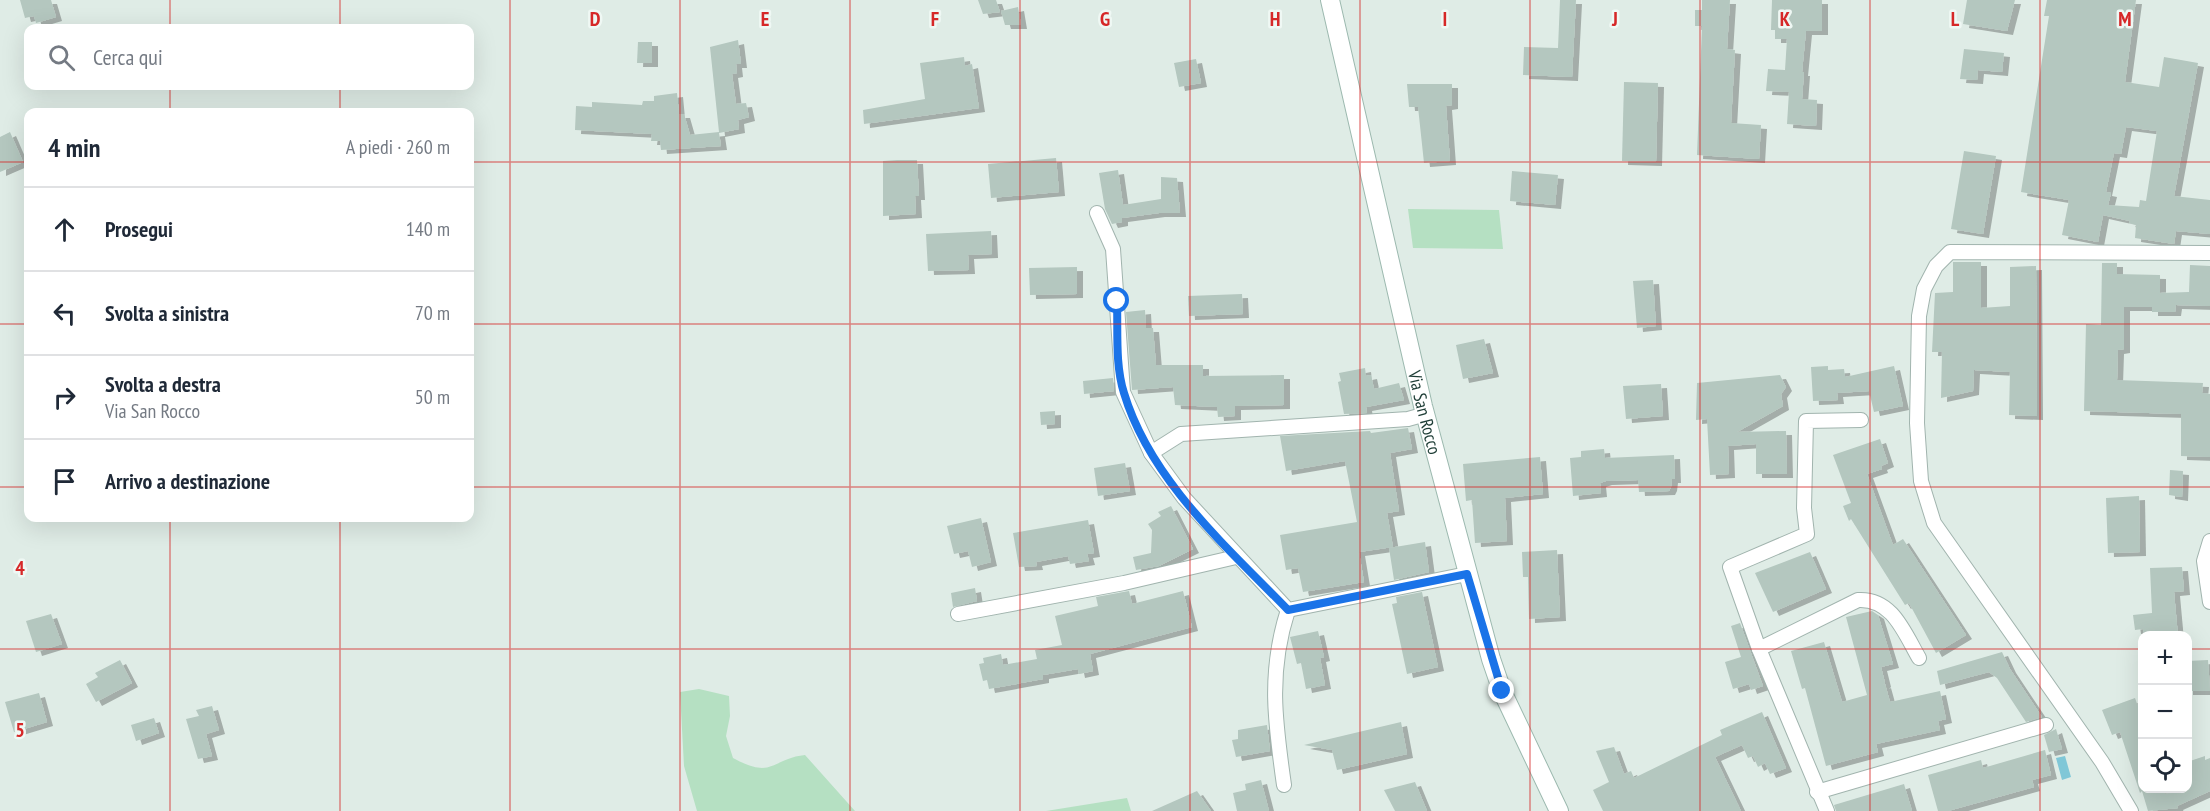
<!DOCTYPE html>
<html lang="it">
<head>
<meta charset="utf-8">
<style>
  :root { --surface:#fff; --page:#f2f2f3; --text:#1f2937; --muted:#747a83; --line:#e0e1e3 }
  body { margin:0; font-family:"PT Sans Narrow",sans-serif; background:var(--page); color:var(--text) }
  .controls { position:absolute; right:18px; bottom:18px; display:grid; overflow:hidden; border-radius:12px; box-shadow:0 6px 24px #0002 }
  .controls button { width:54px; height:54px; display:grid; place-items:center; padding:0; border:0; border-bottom:2px solid var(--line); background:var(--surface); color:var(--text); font:30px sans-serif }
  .stop { position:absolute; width:18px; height:18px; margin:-14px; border:4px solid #1a73e8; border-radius:50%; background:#fff }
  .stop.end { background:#1a73e8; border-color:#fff; box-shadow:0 2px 6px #0008 }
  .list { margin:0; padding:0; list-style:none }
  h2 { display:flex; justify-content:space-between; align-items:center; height:78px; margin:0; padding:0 24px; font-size:26px }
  h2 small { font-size:20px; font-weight:400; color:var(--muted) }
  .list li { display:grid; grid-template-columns:39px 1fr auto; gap:18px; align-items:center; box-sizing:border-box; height:84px; padding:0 24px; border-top:2px solid var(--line) }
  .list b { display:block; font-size:22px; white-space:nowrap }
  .list p { margin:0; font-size:20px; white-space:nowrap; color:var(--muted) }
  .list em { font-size:20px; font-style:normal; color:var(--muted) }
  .icon { flex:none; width:33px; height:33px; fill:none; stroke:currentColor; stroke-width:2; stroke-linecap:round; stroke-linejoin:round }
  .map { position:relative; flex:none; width:2210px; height:811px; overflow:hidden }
  .search { position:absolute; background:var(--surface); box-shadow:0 6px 24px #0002; left:24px; top:24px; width:450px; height:66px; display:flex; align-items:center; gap:15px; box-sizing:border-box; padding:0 21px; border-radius:12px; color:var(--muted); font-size:22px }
  .panel { position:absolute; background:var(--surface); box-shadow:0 6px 24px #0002; left:24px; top:108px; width:450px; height:414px; border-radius:12px }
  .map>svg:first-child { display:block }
  .green { fill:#b5e0c2 }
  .water { fill:#80c7d7 }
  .building { fill:#b4c7bf; fill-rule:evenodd; filter:url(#shadow) }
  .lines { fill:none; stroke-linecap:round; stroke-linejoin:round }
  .street-casing { stroke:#a1b4ae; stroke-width:16 }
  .secondary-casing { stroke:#9cb9af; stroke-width:20 }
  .street { stroke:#fff; stroke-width:14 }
  .secondary { stroke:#fff; stroke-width:18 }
  .route { stroke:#1a73e8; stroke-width:8 }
  .grid { fill:none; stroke:#d62828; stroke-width:1.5; stroke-opacity:0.55 }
  .labels { text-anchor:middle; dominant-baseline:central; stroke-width:5; stroke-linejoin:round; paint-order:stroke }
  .street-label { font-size:18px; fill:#1e3d36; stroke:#eff8f4 }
  .grid-label { font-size:20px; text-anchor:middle; font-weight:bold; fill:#d62828; stroke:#eff8f4; stroke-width:5; stroke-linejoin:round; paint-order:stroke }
</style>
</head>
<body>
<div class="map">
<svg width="2210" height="811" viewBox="0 0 2210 811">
  <defs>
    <filter id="shadow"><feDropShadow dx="6" dy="4" stdDeviation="0" flood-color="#0004"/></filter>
  </defs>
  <rect width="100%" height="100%" fill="#dfece6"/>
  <g class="green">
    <polygon points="1408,209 1499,210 1503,249 1413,248"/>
    <path d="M699 689 729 696 730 716 726 736 733 758C774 780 770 759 805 755L855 811H697L684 766 680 692Z"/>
    <polygon points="1127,798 1131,811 1046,811"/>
  </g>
  <polygon class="water" points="2065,756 2071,777 2062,780 2056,758"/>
  <g class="building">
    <polygon points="20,0 51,0 56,17 36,23 34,16 25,18"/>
    <polygon points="978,0 996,0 1000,12 983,14"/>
    <polygon points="1560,0 1576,0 1572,77 1523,75 1524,47 1558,48"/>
    <polygon points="1702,0 1730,0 1727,49 1735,50 1731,123 1761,125 1759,159 1697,155 1702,26 1695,26 1695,10 1702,10"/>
    <polygon points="1772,0 1822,0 1822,31 1806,31 1802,72 1804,72 1802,99 1817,100 1816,126 1787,124 1789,92 1766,91 1768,69 1785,70 1787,39 1775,39 1775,30 1771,30"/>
    <polygon points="1967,0 2015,0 2007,31 1963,24"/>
    <path d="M2047 0H2136L2125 82 2159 87 2164 57 2198 63 2174 196 2210 200V234L2176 231 2174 244 2135 238 2136 225 2129 223 2130 221 2103 215 2098 242 2062 235 2069 200 2021 192 2049 16H2044ZM2126 127 2157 131 2146 201 2140 200 2139 207 2108 205 2111 193 2106 192 2114 153 2121 154Z"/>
    <polygon points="1018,7 1021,25 1005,25 1001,11"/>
    <polygon points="738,40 741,64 736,64 737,73 732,74 736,104 746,103 749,117 738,120 739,129 719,133 721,146 661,150 660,141 651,141 652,134 575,130 576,106 592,107 592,102 642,105 643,101 654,101 654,96 677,93 679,114 684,114 690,135 719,132 710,47"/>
    <polygon points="638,42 652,42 652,63 637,63"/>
    <polygon points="1964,49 2004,53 2002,72 1978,70 1977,80 1960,79"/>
    <polygon points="964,57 965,66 972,64 979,108 864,124 863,110 925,99 920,63"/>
    <polygon points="1196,59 1201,83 1179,87 1174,63"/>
    <polygon points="1624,82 1658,83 1656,162 1622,161"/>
    <polygon points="1407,84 1452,84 1452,105 1446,106 1450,161 1424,163 1418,107 1409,107"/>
    <polygon points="10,132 23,162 0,172 0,137"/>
    <polygon points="1964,151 1996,156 1983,234 1951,229"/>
    <polygon points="1056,158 1059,192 991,198 988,164"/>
    <polygon points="897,160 917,160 919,196 915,196 916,214 883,216 883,161"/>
    <polygon points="1118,170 1123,205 1161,199 1161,177 1177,178 1180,213 1159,213 1122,218 1122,222 1112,224 1105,209 1099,173"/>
    <polygon points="1512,171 1558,175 1555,205 1510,201"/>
    <polygon points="991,231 992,254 968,255 969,270 928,271 926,234"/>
    <polygon points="1953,262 1981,262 1981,308 2010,306 2010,267 2036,266 2037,416 2009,415 2010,372 1974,370 1973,391 1941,398 1942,352 1932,352 1935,293 1953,292"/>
    <polygon points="2102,263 2117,263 2117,274 2160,275 2160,293 2189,292 2190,265 2210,266 2210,306 2176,305 2175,312 2152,312 2152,307 2124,307 2124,349 2118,350 2117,380 2203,383 2202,393 2210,394 2210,457 2181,456 2181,414 2084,411 2086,324 2101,325"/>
    <polygon points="1077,267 1077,294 1030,295 1029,268"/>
    <polygon points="1653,280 1656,326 1637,328 1633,281"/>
    <polygon points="1242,294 1243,314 1189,316 1188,296"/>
    <polygon points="1145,310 1146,328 1153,328 1156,365 1203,365 1203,376 1284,375 1284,405 1235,406 1235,416 1218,417 1217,407 1175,405 1173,387 1132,390 1126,312"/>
    <polygon points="1484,339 1493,373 1463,379 1456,345"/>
    <polygon points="1828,366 1828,370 1844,369 1845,377 1894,366 1903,406 1874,412 1869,391 1837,393 1838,400 1813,401 1811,367"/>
    <polygon points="1365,368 1366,376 1371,375 1374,389 1399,383 1404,400 1366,407 1367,413 1344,414 1338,382 1341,381 1339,373"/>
    <polygon points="1780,375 1786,387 1781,394 1783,406 1737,432 1786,431 1787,474 1756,474 1756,444 1728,446 1729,474 1710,475 1707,419 1696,420 1697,383"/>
    <polygon points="1113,378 1114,391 1084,394 1083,381"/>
    <polygon points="1661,384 1663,416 1626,419 1623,386"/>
    <polygon points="1055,411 1055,424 1041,425 1040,412"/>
    <polygon points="1408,428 1412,449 1390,453 1399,511 1387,513 1393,547 1359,552 1364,582 1303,592 1298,568 1286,570 1280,535 1357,522 1345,461 1286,471 1280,436 1370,431 1371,433"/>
    <polygon points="1880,439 1888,463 1881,466 1882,469 1867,474 1893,545 1903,539 1966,635 1936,653 1909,603 1905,605 1851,519 1849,521 1843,506 1851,503 1833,455"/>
    <polygon points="1604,449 1605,458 1674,455 1675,479 1672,479 1671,487 1669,491 1639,492 1638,480 1606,481 1600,483 1601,493 1573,496 1570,458 1581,457 1581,451"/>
    <polygon points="1540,457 1543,494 1505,498 1507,541 1475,543 1472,500 1466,501 1463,464"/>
    <polygon points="1125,463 1130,491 1098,496 1094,468"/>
    <polygon points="2170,470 2183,471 2182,497 2169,495"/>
    <polygon points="2139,496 2140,552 2108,553 2106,498"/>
    <polygon points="1171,506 1193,549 1159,566 1136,570 1133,557 1151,553 1152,530 1148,524 1161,516 1158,512"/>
    <polygon points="981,518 991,562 972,567 968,551 954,554 947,526"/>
    <polygon points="1088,520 1094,553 1087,554 1089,561 1070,564 1068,556 1036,562 1037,566 1019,567 1013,533"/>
    <polygon points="1425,542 1429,572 1394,580 1389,548"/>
    <polygon points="1557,550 1560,617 1529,619 1528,577 1523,577 1522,552"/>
    <polygon points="1810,552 1826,589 1773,612 1755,573"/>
    <polygon points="2182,567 2184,591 2174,592 2178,636 2144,636 2143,629 2135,630 2133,615 2152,613 2150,568"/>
    <polygon points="975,588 977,601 953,607 951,593"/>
    <polygon points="1129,591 1132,604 1183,591 1192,627 1090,654 1093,671 1079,674 1078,669 1043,675 1043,679 989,689 987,680 983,681 979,664 984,663 983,658 1001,654 1003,665 1037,659 1035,650 1062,645 1055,616 1098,606 1096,597"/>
    <polygon points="1422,592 1438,667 1407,674 1392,604 1397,603 1396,597"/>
    <polygon points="1872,611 1878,615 1893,664 1881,667 1885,683 1883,685 1885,684 1890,702 1940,691 1946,719 1938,721 1940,730 1876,744 1878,752 1826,766 1805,688 1802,689 1791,651 1824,642 1842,702 1867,695 1846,617"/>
    <polygon points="51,614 62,644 36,652 26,621"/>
    <polygon points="1740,623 1763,686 1751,690 1749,684 1733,689 1725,662 1741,657 1731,626"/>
    <polygon points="1318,631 1324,657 1320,658 1325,685 1306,689 1301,663 1297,664 1290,637"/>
    <polygon points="2002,652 2010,669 2042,717 2026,722 1997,678 1989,672 1940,685 1937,671"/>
    <polygon points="120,660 132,683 96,702 86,684 98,677 95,673"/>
    <polygon points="2208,660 2210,691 2187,691 2187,661"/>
    <polygon points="39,693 47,722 14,732 5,702"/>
    <polygon points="2135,698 2142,718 2142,789 2164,789 2165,794 2187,790 2187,762 2205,756 2205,760 2210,758 2210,791 2177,806 2178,808 2148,811 2142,791 2140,793 2120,732 2112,735 2102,710"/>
    <polygon points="212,706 219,730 206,734 212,756 198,759 186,719 199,716 196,710"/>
    <polygon points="1762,712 1786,768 1770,774 1765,763 1758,767 1753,756 1748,758 1742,745 1715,757 1741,811 1603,811 1593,790 1609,782 1596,751 1614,747 1624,774 1631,771 1634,778 1722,735 1720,730"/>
    <polygon points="154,718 159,733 136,741 131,725"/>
    <polygon points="1401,722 1407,754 1337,770 1332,750 1304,745"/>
    <polygon points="1267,725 1270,751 1236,757 1232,740 1238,739 1238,730"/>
    <polygon points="2056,729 2062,749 2049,752 2044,735"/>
    <polygon points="2045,750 2051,775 2032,780 2034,787 1948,811 1938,811 1928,775 1981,760 1983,768"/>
    <polygon points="1261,780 1269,811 1237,811 1233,793 1246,790 1245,784"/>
    <polygon points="1415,782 1427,811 1395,811 1384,790"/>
    <polygon points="1904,784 1912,811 1836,811 1834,805"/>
    <polygon points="1197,791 1211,811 1152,811"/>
  </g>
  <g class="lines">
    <g class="street-casing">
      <g id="street">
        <polyline points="1097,213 1113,249 1123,392 1151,453 1184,498 1288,610 1467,574"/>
        <polyline points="1151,453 1181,434 1408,419 1426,414"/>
        <polyline points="2210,541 2204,561 2210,602"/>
        <polyline points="958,614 1124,583 1236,557"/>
        <path d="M1759 649 1858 600C1892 598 1904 632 1919 658"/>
        <path d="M1284 785C1275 722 1268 672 1288 610"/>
        <polyline points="1817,792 2046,725"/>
        <polyline points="1827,811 1759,649 1730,567 1807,534 1804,508 1806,421 1861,420"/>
        <polyline points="2131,811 2102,762 1934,523 1921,481 1917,423 1919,316 1924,289 1936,266 1950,252 2210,253"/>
      </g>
    </g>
    <g class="secondary-casing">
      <g id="secondary">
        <path id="s1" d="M1330 0 1423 406 1491 659 1502 691 1559 811"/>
      </g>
    </g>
    <use href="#street" class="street"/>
    <use href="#secondary" class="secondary"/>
  </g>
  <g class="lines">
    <path class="route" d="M1117 301C1118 331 1115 365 1124 393 1150 480 1227 547 1288 610L1467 574 1502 691"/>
  </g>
  <path class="grid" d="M170 0V28M340 0V28M510 0V811M680 0V811M850 0V811M1020 0V811M1190 0V811M1360 0V811M1530 0V811M1700 0V811M1870 0V811M2040 0V811M170 86V112M340 86V112M0 162H28M470 162H2210M0 324H28M470 324H2210M0 487H28M470 487H2210M170 518V811M340 518V811M0 649H2142M2188 649H2210"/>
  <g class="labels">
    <g class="street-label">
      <text stroke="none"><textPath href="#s1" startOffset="423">Via San Rocco</textPath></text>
    </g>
  </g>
  <g class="grid-label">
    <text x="595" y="26">D</text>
    <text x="765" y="26">E</text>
    <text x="935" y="26">F</text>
    <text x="1105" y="26">G</text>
    <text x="1275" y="26">H</text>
    <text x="1445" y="26">I</text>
    <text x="1615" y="26">J</text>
    <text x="1785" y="26">K</text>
    <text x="1955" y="26">L</text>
    <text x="2125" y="26">M</text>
    <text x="20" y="575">4</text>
    <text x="20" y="737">5</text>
  </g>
</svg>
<div class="controls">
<button>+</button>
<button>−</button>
<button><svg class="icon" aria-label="locate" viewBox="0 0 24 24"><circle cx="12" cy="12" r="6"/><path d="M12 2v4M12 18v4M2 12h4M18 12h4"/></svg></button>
</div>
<div class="stop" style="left:1117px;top:301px"></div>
<div class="stop end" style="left:1502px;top:691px"></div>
<div class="search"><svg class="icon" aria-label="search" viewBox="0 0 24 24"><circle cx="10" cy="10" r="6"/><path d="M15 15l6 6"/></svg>Cerca qui</div>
<section class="panel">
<h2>4 min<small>A piedi · 260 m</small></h2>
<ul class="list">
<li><svg class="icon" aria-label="ahead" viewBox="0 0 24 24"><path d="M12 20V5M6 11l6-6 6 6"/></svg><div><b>Prosegui</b></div><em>140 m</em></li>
<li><svg class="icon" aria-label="left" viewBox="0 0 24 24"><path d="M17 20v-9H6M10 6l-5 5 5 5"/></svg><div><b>Svolta a sinistra</b></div><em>70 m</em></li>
<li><svg class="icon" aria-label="right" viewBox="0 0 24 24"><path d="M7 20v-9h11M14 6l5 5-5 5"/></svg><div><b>Svolta a destra</b><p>Via San Rocco</p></div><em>50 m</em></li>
<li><svg class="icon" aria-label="arrive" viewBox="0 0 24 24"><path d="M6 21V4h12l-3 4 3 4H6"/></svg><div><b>Arrivo a destinazione</b></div></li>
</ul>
</section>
</div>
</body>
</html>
